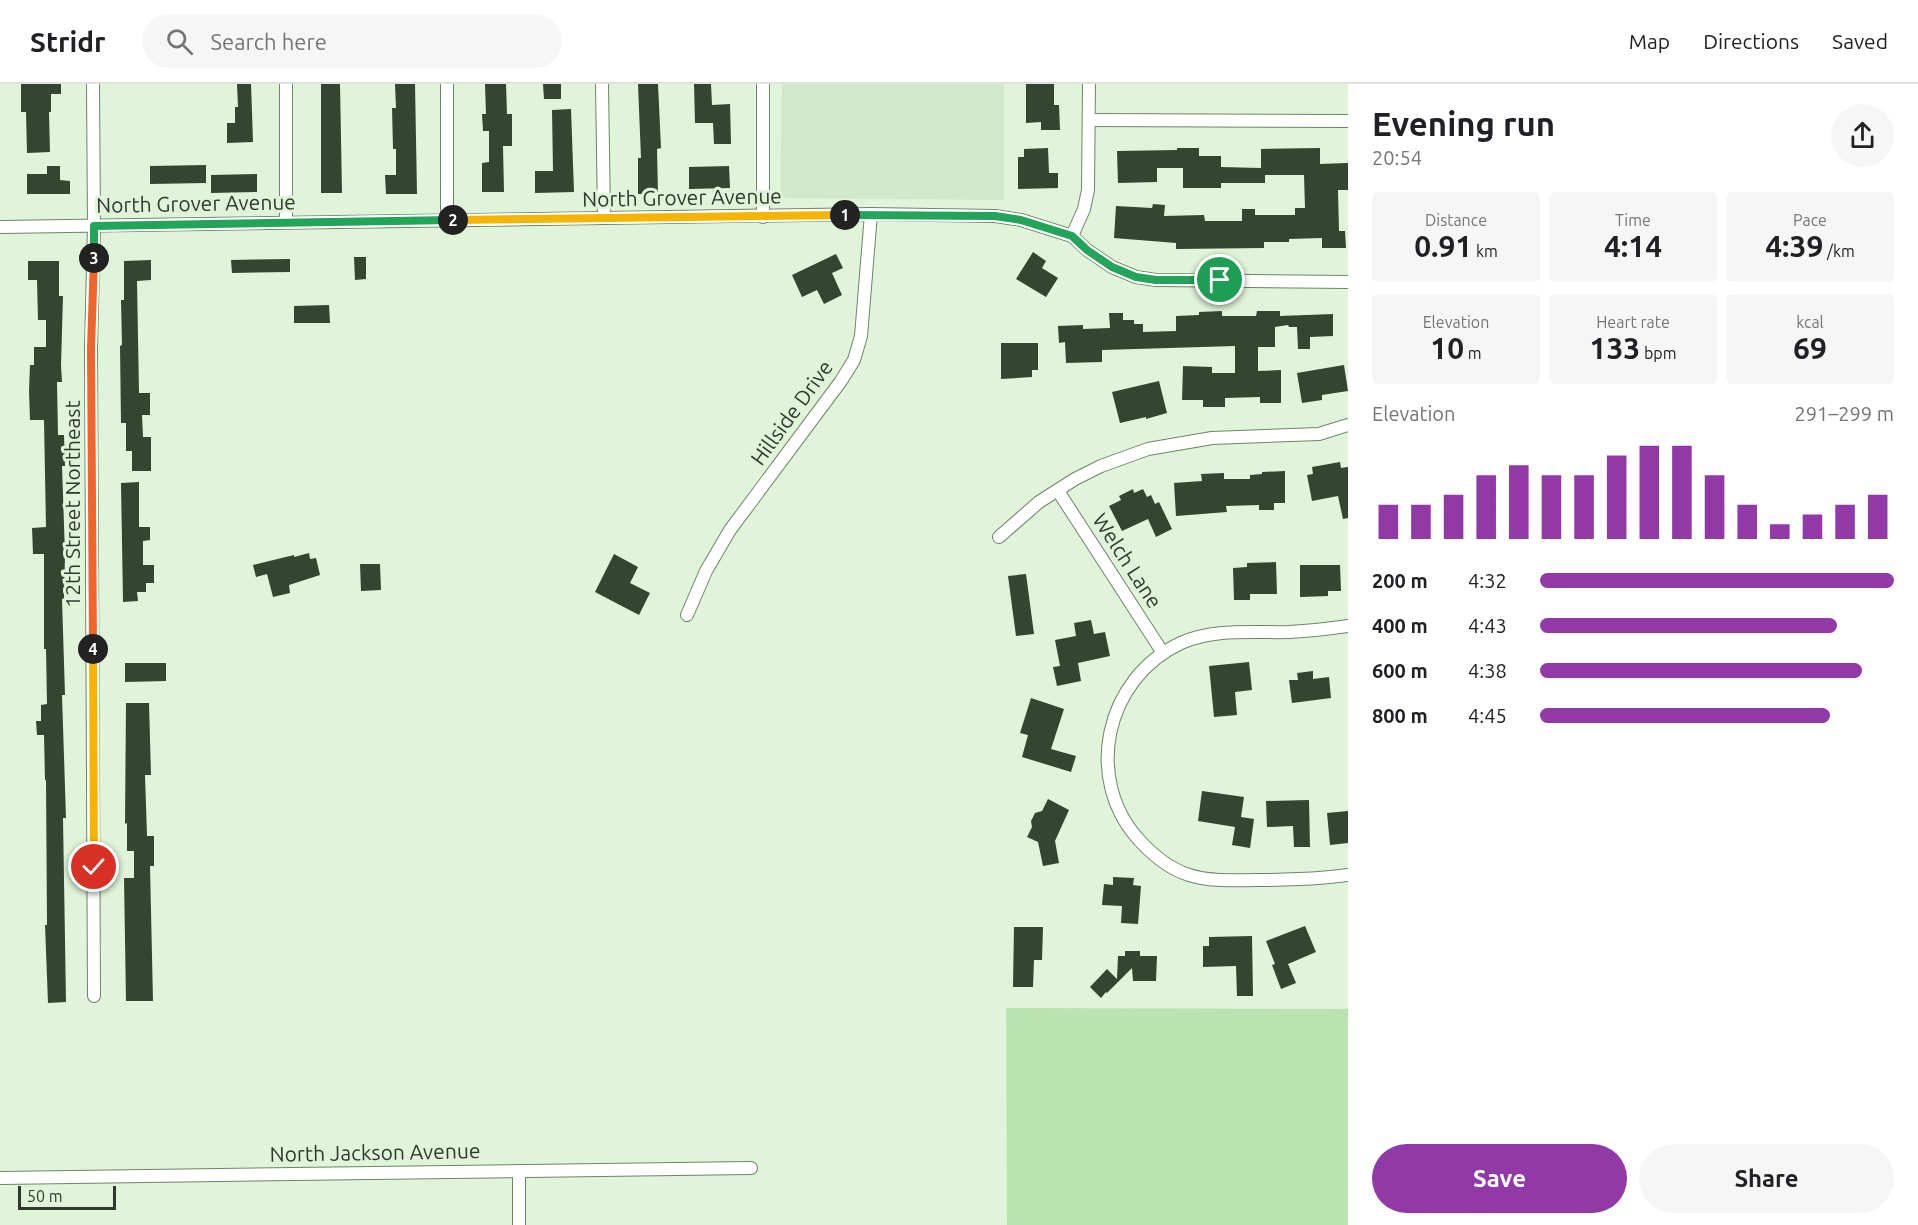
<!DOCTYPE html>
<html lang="en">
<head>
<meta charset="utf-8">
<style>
  :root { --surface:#fff; --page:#f6f6f6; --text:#202124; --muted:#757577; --line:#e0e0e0; --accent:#913aa7 }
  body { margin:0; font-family:Ubuntu,sans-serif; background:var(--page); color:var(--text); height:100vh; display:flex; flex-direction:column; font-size:22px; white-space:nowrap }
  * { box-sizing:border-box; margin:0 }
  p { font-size:20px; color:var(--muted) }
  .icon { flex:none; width:33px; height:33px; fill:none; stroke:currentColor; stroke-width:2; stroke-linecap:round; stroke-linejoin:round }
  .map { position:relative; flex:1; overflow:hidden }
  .panel { display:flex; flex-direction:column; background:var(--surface); width:570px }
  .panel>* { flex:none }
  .scale { position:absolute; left:18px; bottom:15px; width:98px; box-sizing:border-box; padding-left:6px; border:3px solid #31392e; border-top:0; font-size:16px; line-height:21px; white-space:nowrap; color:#31392e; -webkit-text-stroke:4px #dff4d9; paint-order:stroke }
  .pin { position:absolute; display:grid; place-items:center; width:51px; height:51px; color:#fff; margin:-26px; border:3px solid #fff; border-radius:50%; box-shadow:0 2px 6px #0007 }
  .km { position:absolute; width:30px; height:30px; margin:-15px; border-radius:50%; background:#222; color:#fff; font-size:16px; line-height:30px; text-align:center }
  .round { display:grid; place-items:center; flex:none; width:63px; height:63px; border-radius:32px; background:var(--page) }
  .overview { display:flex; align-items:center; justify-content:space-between; height:102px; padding:0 24px }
  h1 { font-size:33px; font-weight:700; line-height:45px }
  .figures { display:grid; grid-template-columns:repeat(3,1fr); gap:9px; height:102px; padding:6px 24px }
  .figures div { display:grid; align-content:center; border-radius:6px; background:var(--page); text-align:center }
  .figures b { font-size:30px; font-weight:700 }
  .figures small { font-size:16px; font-weight:400 }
  .figures p { font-size:16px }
  .chart { height:168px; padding:12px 24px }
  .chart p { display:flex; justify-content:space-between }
  .chart svg { width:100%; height:108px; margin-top:6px; stroke:var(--accent); stroke-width:6 }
  .primary-button { display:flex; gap:12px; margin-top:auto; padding:12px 24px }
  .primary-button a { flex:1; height:69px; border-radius:36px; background:var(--accent); color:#fff; font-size:24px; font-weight:700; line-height:69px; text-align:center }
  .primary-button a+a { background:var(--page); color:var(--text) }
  ul { padding:0 24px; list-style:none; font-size:20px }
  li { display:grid; grid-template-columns:96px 72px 1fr; align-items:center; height:45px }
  li i { height:15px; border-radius:8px; background:var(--accent) }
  header { display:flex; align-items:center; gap:36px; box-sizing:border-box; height:84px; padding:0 30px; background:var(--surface); border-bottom:2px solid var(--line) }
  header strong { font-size:28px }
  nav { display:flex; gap:33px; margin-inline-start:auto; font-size:21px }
  .search { width:420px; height:54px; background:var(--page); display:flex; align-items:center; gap:15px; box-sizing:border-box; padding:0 21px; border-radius:33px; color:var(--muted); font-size:22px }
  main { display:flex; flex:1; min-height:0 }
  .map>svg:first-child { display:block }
  .built { fill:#d0eac9 }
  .green { fill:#bbe2b1 }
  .building { fill:#344530 }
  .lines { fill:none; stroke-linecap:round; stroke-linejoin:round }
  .minor-casing { stroke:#70836b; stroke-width:14 }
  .minor { stroke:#fff; stroke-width:12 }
  .split-1-casing { stroke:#fff; stroke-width:12 }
  .split-2-casing { stroke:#fff; stroke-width:12 }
  .split-3-casing { stroke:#fff; stroke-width:12 }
  .split-4-casing { stroke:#fff; stroke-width:12 }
  .split-5-casing { stroke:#fff; stroke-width:12 }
  .split-1 { stroke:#22a559; stroke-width:8 }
  .split-2 { stroke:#f5b400; stroke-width:8 }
  .split-3 { stroke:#22a559; stroke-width:8 }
  .split-4 { stroke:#f0652b; stroke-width:8 }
  .split-5 { stroke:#f5b400; stroke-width:8 }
  .labels { text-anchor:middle; stroke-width:6; stroke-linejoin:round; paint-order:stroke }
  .street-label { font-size:21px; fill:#31392e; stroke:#dff4d9 }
</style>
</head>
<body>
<header>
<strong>Stridr</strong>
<div class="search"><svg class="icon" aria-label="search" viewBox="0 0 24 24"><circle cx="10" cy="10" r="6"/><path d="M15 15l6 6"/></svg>Search here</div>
<nav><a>Map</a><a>Directions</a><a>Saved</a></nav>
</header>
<main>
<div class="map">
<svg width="1348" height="1141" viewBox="0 0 1348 1141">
  <rect width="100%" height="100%" fill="#dff4d9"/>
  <path class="built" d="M782 0H1004V116L780 114Z"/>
  <path class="green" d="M1006 924 1348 925V1141H1007Z"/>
  <g class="building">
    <path d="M21 0H61V10H51V28H49L50 68 27 69 26 28H21Z"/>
    <path d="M237 0H251L253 58 227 59V39H235V23H238Z"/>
    <path d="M321 0H340L342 109H321Z"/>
    <path d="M395 0H415L417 110H386L385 91H396V65H393L392 24H396Z"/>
    <path d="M485 0H506L507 30H512V62H503L504 108H482V79L489 78V47H483L482 30H486Z"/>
    <path d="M543 0H561V15H544Z"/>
    <path d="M638 0H658L661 64 657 65 658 110H638V74H641Z"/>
    <path d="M694 0H711L712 21 730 20 731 60H714L713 39H695Z"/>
    <path d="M1026 0H1054V21H1059L1060 46H1041V38L1026 39Z"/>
    <path d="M571 25 574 108 535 109V87H553L552 26Z"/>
    <path d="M1048 64 1049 89H1058V104L1018 105V73H1024V65Z"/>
    <path d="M1177 64H1199V72H1221V83L1261 84V65L1320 64V80L1348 79V106H1338L1339 147H1345L1346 164H1322V154L1289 155V158H1264V164L1176 165V159L1114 154 1116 122 1152 124 1153 120 1165 121 1164 132 1204 131 1205 137H1242V125H1255V131H1295V124H1305L1304 91H1265V99H1221V104H1183V84H1157V98L1118 99 1117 67 1177 66Z"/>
    <path d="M206 81V99L150 100V82Z"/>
    <path d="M47 82H60V96L70 97V110H27V90H47Z"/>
    <path d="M729 82 730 104 689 105V83Z"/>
    <path d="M257 90V108L211 109V91Z"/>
    <path d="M1033 168 1046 177 1042 184 1058 194 1046 213 1016 195Z"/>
    <path d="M836 170 843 184 832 189 842 211 824 220 817 206 802 213 792 191Z"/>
    <path d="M354 173H366V195L355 196Z"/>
    <path d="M290 175V188L232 189 231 176Z"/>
    <path d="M151 176V196L137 197 139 309H150V331H142L143 353H151V387H132V367H126V339H121L120 262 122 261 121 216H124V177Z"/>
    <path d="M28 177H59V212H63L61 281 62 298H57L58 351H64L65 382H62L65 470 64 515H62L65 611H62L66 734H63L66 918 48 919 45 841H47L46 696H45L44 651H37L36 637H41V621L47 620 46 565H44V470H33L32 444 46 443 44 336H30L29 307 30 281H34V263H46V236H38L37 196H28Z"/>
    <path d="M329 221 330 239H294V222Z"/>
    <path d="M1222 227V232H1256L1257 227H1280V232L1333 230V252L1310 253V265H1298L1297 243H1289L1288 241 1275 243V263H1258V287L1281 286V319H1260V313L1225 314V323H1203V316H1182L1183 282 1212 283V289H1235V262L1102 266V278L1066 279 1065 258 1059 259 1058 242 1083 241V245L1110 244 1109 229H1123V236H1134V240H1143V248L1176 247V232L1199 231V228Z"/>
    <path d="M1001 259H1038V286H1032V293L1001 295Z"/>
    <path d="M1344 281 1348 307 1322 311V316L1302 319 1297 289Z"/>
    <path d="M1159 297 1167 329 1146 335V333L1120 339 1112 308Z"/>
    <path d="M1340 378 1341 384 1348 383V434L1343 435 1338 412 1312 417 1307 391 1313 390 1312 383Z"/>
    <path d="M1285 387V419H1274V426H1259V421L1226 422 1227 428 1176 432 1174 399 1202 397 1201 390 1224 389V395H1250V391L1262 390V388Z"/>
    <path d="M139 398V443H150V456L143 457V481H154V499H146V508H137L138 517 123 518 121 399Z"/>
    <path d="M1133 405 1134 409 1143 405 1147 413 1151 411 1155 420 1159 418 1172 445 1156 453 1148 435 1122 447 1109 422 1121 416 1119 412Z"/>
    <path d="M309 469 310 475 316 474 320 491 289 501 290 509 273 513 267 490 256 493 253 481 294 471V473Z"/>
    <path d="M614 470 638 483 630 499 650 509 639 531 595 508Z"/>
    <path d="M1276 478 1277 510H1250V516H1234L1233 484 1247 483V479Z"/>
    <path d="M360 480H380L381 506 361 507Z"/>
    <path d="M1300 481H1340L1341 507H1328V512L1300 513Z"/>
    <path d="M1026 490 1034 550 1016 552 1008 492Z"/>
    <path d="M1091 536 1094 550 1105 548 1110 572 1078 579 1081 597 1057 602 1053 583 1060 582 1055 556 1076 552 1074 539Z"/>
    <path d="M1249 578 1252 606 1235 608 1237 631 1214 633 1209 582Z"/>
    <path d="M125 579H166V597L125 598Z"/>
    <path d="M1313 587V595L1329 593 1331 614 1292 619 1289 596H1298L1297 589Z"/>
    <path d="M1031 614 1064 625 1051 665 1076 672 1071 688 1022 673 1028 651 1020 649Z"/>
    <path d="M126 619H149L151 691H145L147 752H154V782H150L153 917H126L124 794H134V767H127V739L125 740Z"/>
    <path d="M1202 707 1244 713 1241 733 1254 735 1250 764 1232 761 1235 743 1198 737Z"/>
    <path d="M1048 715 1069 726 1055 757 1059 779 1043 782 1038 758 1027 753 1032 743 1031 737 1035 729 1042 727Z"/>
    <path d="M1309 716 1310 763H1294L1293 742 1267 743 1266 717Z"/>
    <path d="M1348 727V759L1330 761 1327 729Z"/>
    <path d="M1113 793 1134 794 1133 801 1141 802 1138 840 1121 839 1122 822 1102 821 1104 800 1113 801Z"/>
    <path d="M1305 842 1316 868 1288 880 1296 899 1281 905 1272 881 1275 880 1266 857Z"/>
    <path d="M1014 843H1043L1042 876H1034L1033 903H1013Z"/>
    <path d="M1252 852 1253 912H1237L1236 882 1203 883V862H1209V853Z"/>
    <path d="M1125 867H1140V872H1157L1156 897H1133L1132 884 1107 909 1106 908 1101 914 1090 903 1107 885 1117 895 1118 872H1125Z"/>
  </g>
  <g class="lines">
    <defs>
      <g id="minor">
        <path d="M93 0 94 142 91 264 94 912"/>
        <path d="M286 0V138"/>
        <path d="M447 0V136"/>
        <path d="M602 0 604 134"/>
        <path d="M763 0V133"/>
        <path d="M1089 36 1348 37"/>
        <path d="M0 143 871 130 995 132 1021 136 1072 152 1087 166 1112 183 1136 193 1156 196 1348 198"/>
        <path d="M1072 152 1084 125 1088 106 1089 0"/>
        <path d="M1058 407 1163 569"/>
        <path d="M999 453 1039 418 1075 395 1101 382 1148 365 1212 354 1319 350 1348 341"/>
        <path d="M687 531 706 487 730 446 841 297 854 276 861 252 871 130"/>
        <path d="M1348 542C1328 545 1309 547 1289 548 1253 549 1215 544 1181 559 1105 594 1082 696 1141 758 1154 772 1170 785 1189 791 1211 798 1234 796 1257 796 1287 796 1318 795 1348 791"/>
        <path d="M519 1087V1141"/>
        <path d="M0 1094 751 1084"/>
      </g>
    </defs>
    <use href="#minor" class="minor-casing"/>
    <use href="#minor" class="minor"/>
  </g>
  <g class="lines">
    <defs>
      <path id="split-1" d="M845 131 995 132 1021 136 1072 152 1087 166 1112 183 1136 193 1156 196H1220"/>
      <path id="split-2" d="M453 136 845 131"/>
      <path id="split-3" d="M94 174V142L453 136"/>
      <path id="split-4" d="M93 565 91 264 94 174"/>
      <path id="split-5" d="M93 565 94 783"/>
    </defs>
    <use href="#split-1" class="split-1-casing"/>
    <use href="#split-2" class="split-2-casing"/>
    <use href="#split-3" class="split-3-casing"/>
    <use href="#split-4" class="split-4-casing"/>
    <use href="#split-5" class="split-5-casing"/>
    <use href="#split-1" class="split-1"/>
    <use href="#split-2" class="split-2"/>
    <use href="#split-3" class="split-3"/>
    <use href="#split-4" class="split-4"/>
    <use href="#split-5" class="split-5"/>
  </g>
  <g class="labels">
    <g class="street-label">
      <text transform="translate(682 114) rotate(-1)" y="7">North Grover Avenue</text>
      <text transform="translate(196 120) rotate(-1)" y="7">North Grover Avenue</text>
      <text transform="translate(792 329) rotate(-54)" y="7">Hillside Drive</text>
      <text transform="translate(73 420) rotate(-90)" y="7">12th Street Northeast</text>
      <text transform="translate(1127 477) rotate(57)" y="7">Welch Lane</text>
      <text transform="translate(375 1069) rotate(-1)" y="7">North Jackson Avenue</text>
    </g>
  </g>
</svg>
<div class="scale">50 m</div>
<div class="pin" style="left:1220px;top:196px;background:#1e9e55"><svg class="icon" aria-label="arrive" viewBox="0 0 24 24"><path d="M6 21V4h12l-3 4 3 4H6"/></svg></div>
<div class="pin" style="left:94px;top:783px;background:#d93025"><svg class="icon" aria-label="check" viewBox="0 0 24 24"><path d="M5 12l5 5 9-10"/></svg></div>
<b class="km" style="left:845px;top:131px">1</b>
<b class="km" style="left:453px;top:136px">2</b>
<b class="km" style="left:94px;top:174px">3</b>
<b class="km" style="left:93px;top:565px">4</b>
</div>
<section class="panel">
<div class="overview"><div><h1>Evening run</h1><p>20:54</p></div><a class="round"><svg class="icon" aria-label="share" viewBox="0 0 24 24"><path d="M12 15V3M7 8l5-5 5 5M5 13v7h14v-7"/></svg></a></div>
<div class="figures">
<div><p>Distance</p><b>0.91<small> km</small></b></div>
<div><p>Time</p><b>4:14</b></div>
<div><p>Pace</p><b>4:39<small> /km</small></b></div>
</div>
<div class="figures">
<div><p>Elevation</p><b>10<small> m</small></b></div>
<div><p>Heart rate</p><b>133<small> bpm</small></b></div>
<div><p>kcal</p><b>69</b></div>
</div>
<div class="chart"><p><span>Elevation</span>291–299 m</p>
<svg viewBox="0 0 160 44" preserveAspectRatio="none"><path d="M5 44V30M15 44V30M25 44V26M35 44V18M45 44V14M55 44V18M65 44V18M75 44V10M85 44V6M95 44V6M105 44V18M115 44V30M125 44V38M135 44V34M145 44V30M155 44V26"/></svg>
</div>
<ul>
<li><b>200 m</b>4:32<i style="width:100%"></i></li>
<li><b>400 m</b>4:43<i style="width:84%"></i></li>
<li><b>600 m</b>4:38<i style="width:91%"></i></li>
<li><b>800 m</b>4:45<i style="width:82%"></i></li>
</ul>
<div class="primary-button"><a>Save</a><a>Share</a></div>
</section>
</main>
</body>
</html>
